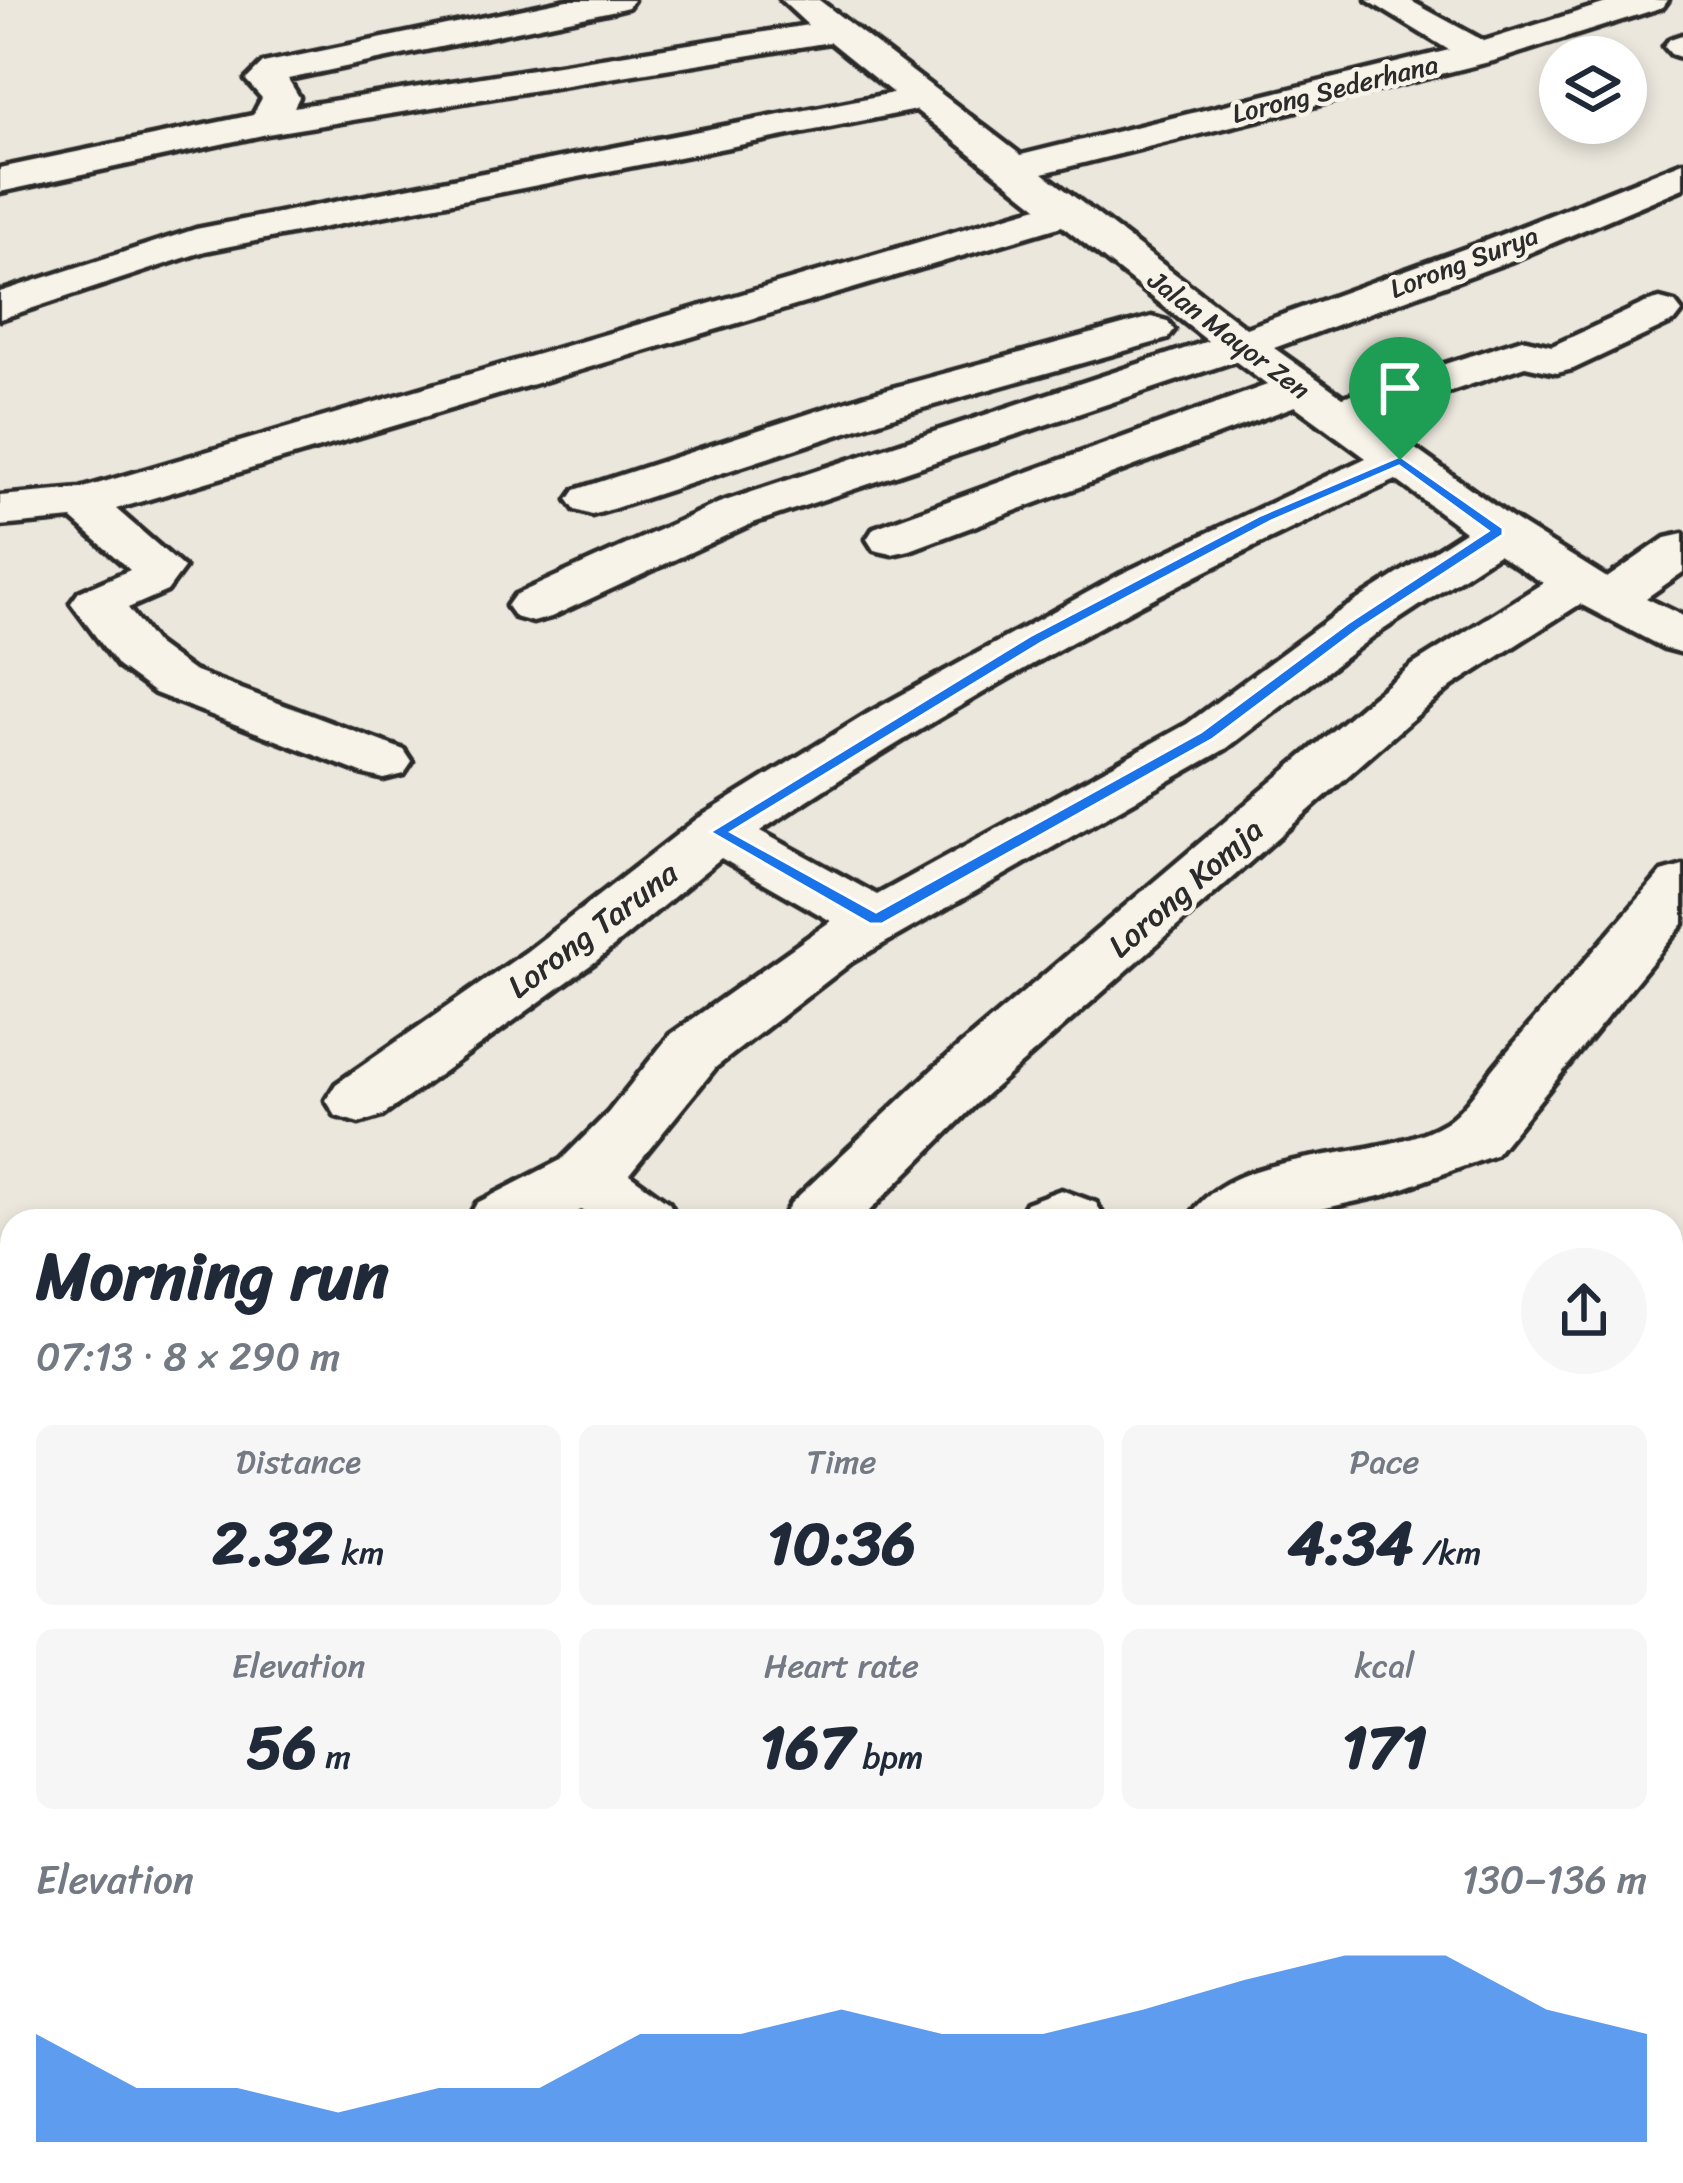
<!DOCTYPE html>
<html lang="en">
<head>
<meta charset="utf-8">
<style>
  :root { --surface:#fff; --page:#f6f6f7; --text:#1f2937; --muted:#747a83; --accent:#1a73e8 }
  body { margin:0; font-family:Sriracha,sans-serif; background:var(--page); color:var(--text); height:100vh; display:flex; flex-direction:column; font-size:45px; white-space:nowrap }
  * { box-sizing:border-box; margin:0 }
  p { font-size:39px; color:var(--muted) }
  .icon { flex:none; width:66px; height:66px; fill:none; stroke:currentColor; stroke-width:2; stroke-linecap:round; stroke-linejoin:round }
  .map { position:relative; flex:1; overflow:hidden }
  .details { position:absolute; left:0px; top:1209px; width:1683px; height:975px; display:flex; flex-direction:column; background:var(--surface); border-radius:36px 36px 0 0; box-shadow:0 6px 18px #0003 }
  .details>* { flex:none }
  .buttons { position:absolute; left:1539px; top:36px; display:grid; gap:24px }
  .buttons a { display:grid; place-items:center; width:108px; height:108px; border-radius:50%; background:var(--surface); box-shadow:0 6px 18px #0003; font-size:60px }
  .pin { position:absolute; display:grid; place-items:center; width:102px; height:102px; color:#fff; margin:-123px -51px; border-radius:50% 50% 50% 0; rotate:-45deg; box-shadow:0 0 12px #0007 }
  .pin .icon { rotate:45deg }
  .round { display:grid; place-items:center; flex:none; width:126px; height:126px; border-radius:63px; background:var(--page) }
  .overview { display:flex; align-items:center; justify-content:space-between; height:204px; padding:0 36px }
  h1 { font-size:66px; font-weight:700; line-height:90px }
  .metrics { display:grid; grid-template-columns:repeat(3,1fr); gap:18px; height:204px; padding:12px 36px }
  .metrics div { display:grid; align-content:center; border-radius:18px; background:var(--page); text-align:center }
  .metrics b { font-size:60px; font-weight:700 }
  .metrics small { font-size:33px; font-weight:400 }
  .metrics p { font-size:33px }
  .chart { height:336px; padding:24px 36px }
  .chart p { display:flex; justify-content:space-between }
  .chart svg { width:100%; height:216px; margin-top:12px; fill:var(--accent); opacity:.7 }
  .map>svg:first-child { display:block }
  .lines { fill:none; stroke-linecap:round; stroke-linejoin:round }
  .river { fill:#a29f98; fill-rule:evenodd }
  .minor-casing { stroke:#2b2b2b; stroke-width:9 }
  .minor { fill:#f7f3e8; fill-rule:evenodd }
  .route { fill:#1a73e8; stroke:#fff; stroke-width:3; fill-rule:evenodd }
  .labels { text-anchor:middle; stroke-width:9; stroke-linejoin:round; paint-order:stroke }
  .far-street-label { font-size:27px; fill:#2b2b2b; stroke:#f7f3e8 }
  .street-label { font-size:33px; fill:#2b2b2b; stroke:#f7f3e8 }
</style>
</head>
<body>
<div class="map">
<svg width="1683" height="2183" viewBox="0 0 1683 2183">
  <rect width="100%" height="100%" fill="#ebe7dd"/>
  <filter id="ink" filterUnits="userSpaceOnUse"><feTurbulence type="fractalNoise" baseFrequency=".00833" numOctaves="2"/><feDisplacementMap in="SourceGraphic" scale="24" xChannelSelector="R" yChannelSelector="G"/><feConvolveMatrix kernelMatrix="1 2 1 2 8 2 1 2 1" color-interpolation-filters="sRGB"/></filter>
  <g filter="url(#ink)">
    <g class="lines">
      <g class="river">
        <path d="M1683 1264V1364L1671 1366V1266Z"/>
        <path d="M243 2172H421L418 2183H240Z"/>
      </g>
      <defs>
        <g id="minor">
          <path d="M567 0H633L628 7 616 10 288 79 299 97 294 107 808 25 781 0H819L1021 155 1449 50 1367 0H1409L1484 41 1616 0H1668L1663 7 1493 61 1043 173 1246 328 1480 243 1683 162V188L1510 261 1274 348 1343 397 1522 339 1552 346 1645 303 1660 299 1675 303 1682 312 1675 321 1573 369 1557 373 1525 366 1372 418 1516 521 1607 578 1665 538 1683 534V572L1646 598 1683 616V653L1664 648 1580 604 1452 686 1409 722 980 1100 859 1221H781L791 1203 934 1068 1371 698 1414 664 1543 583 1498 554 1372 637 1227 748 853 961 716 1067 629 1174 669 1203 679 1221H596L581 1210 560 1221H467L477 1203 561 1160 608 1113 670 1035 831 921 721 858 596 961 382 1116 359 1123 336 1116 326 1100 336 1084 526 952 697 819 867 714 1121 574 1366 458 1295 406 910 550 892 554 874 550 867 539 874 528 1267 385 1235 361 753 523 551 617 533 622 515 617 507 606 515 595 719 503 1208 341 1062 226 116 509 184 568 167 591 128 608 156 644 193 671 404 750 412 762 404 774 384 779 364 774 155 693 118 666 71 603 79 592 130 570 72 519 0 526V496L80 489 1038 207 916 110 205 251 0 319V292L196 229 893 93 830 42 267 134 0 192V168L253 115 262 98 246 80 263 63ZM1396 480 1465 531 1334 615 1187 724 877 895 760 831C963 697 1174 580 1396 480Z"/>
          <path d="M1682 35 1683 58 1671 54 1664 46 1670 39Z"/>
          <path d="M1152 317 1167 321 1174 330 1167 339 898 415 609 510 592 515 575 510 568 500 575 490 866 395Z"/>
          <path d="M1683 866V924L1495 1155 1384 1195 1267 1221H1187C1232 1142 1372 1167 1446 1122 1466 1109 1484 1078 1500 1060 1554 997 1608 934 1662 872Z"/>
          <path d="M1061 1190 1096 1203 1106 1221H1016L1026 1203Z"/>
          <path d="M12 1433V1499L0 1503V1437Z"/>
          <path d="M1683 1444V1506L1671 1511V1447Z"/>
          <path d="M1683 2019V2183H1643L1633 2172H1671V2024Z"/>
          <path d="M1234 2172H1343L1348 2183H1239Z"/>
        </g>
      </defs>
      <use href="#minor" class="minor-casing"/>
      <use href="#minor" class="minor"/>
    </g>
  </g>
  <path class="route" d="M1400 456 1503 528V535L1359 629 1213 739 882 924H870L710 832 1030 636 1261 515ZM1399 466 1488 531 1348 623 1201 732 876 912 731 832 1041 643 1271 521Z"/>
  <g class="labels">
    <g class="far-street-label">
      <text transform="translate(1335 89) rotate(-14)" y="9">Lorong Sederhana</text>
      <text transform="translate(1464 262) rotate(-21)" y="9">Lorong Surya</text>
      <text transform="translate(1229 335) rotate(37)" y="9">Jalan Mayor Zen</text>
    </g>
    <g class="street-label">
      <text transform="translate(1185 887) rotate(-41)" y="12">Lorong Komja</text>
      <text transform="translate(592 929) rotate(-37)" y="12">Lorong Taruna</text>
    </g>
  </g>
</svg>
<div class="buttons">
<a><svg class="icon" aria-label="layers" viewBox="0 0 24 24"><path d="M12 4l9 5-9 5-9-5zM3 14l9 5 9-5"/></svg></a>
</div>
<div class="pin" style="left:1400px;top:460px;background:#1e9e55"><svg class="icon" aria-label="arrive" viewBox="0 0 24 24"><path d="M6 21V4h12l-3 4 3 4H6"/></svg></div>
<section class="details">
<div class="overview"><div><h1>Morning run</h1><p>07:13 · 8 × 290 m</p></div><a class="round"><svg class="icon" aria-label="share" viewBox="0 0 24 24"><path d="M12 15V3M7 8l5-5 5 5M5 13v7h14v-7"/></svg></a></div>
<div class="metrics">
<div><p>Distance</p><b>2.32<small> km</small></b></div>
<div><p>Time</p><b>10:36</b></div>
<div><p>Pace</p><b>4:34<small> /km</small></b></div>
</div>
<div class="metrics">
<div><p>Elevation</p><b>56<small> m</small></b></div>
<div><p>Heart rate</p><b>167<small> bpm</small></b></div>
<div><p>kcal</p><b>171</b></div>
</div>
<div class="chart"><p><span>Elevation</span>130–136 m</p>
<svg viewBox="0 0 160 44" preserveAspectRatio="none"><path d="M0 44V22L10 33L20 33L30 38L40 33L50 33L60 22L70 22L80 17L90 22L100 22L110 17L120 11L130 6L140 6L150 17L160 22V44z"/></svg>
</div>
</section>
</div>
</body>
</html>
